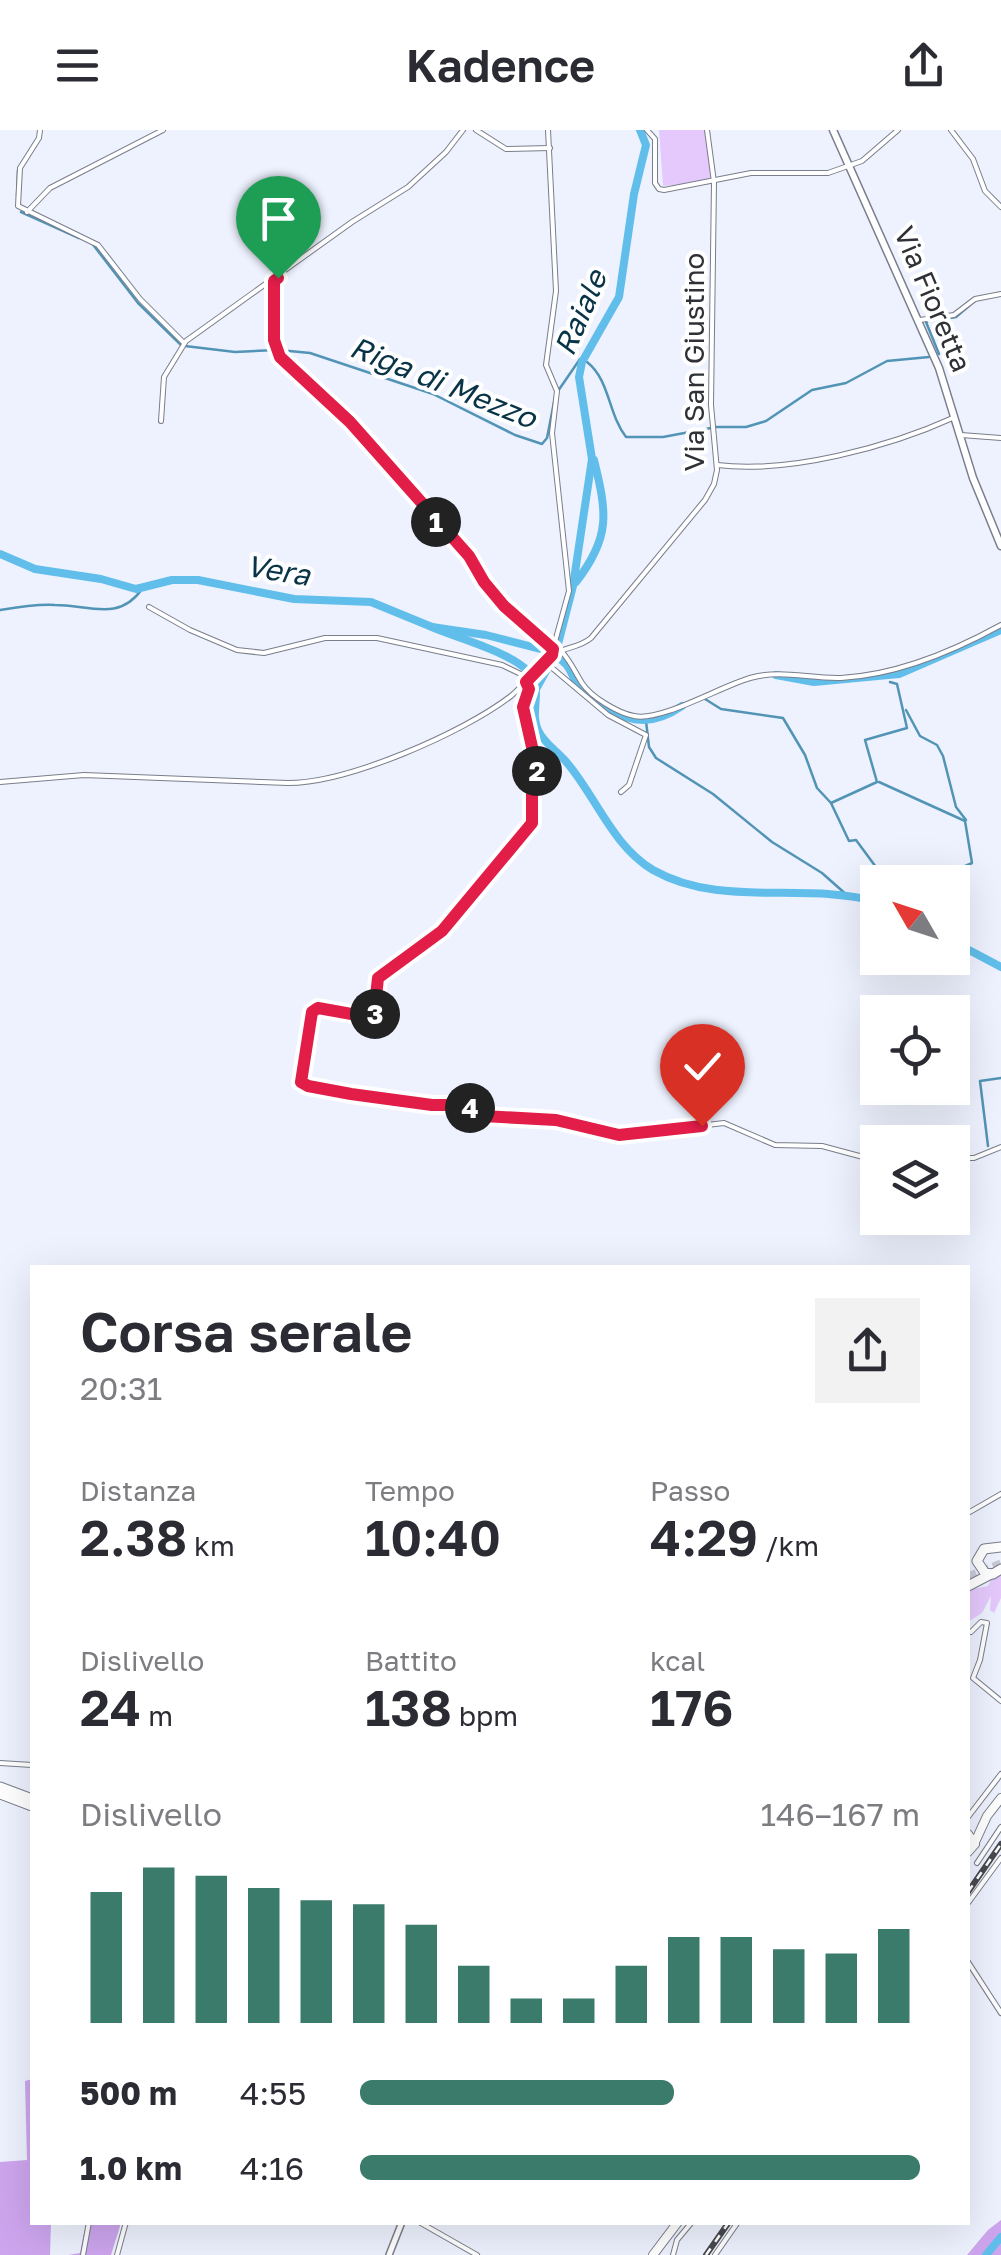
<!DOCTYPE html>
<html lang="it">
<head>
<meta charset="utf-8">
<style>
  :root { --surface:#fff; --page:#f2f2f3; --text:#2b2b33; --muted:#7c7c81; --accent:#3b7b6b }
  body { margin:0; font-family:"Golos Text",sans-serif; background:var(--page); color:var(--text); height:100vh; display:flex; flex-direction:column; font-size:38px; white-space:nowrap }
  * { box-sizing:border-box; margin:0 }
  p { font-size:32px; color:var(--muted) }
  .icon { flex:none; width:55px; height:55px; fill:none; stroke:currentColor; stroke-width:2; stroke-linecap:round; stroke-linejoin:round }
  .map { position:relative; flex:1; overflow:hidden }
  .drawer { position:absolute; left:30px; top:1135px; width:940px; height:960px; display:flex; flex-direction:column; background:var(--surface); border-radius:0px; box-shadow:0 10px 40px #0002 }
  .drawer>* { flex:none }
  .needle { width:65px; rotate:309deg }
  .controls { position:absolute; left:860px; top:735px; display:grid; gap:20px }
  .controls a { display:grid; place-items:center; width:110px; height:110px; border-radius:0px; background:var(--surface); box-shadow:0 10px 40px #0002; font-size:50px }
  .pin { position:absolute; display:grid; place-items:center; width:85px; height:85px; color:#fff; margin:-102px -42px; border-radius:50% 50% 50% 0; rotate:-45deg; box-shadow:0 0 10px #0007 }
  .pin .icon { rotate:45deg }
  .km { position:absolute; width:50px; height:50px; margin:-25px; border-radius:50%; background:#222; color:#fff; font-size:28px; line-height:50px; text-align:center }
  .round { display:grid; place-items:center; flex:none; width:105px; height:105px; border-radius:0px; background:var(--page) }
  .summary { display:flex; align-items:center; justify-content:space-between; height:170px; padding:0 50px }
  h1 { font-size:55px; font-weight:600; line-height:75px }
  .figures { display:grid; grid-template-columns:repeat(3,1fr); gap:15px; height:170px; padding:10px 50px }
  .figures div { display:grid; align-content:center }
  .figures b { font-size:50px; font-weight:600 }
  .figures small { font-size:28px; font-weight:400 }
  .figures p { font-size:28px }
  .chart { height:280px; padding:20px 50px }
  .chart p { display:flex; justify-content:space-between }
  .chart svg { width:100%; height:180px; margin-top:10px; stroke:var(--accent); stroke-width:6 }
  ul { padding:0 50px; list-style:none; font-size:32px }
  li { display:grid; grid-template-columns:160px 120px 1fr; align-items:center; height:75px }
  li i { height:25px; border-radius:12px; background:var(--accent) }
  header { display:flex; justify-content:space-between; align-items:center; height:130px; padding:0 50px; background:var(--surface); font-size:45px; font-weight:600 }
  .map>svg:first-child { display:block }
  .green { fill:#e5c9fd }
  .forest { fill:#cda5ee }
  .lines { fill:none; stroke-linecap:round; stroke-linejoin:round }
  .stream { stroke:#5294b5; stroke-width:2.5 }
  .river { stroke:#61beeb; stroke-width:8 }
  .trunk-tunnel { stroke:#c8cbd6; stroke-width:9; stroke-dasharray:9 4.5; stroke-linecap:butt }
  .minor-casing { stroke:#797e8b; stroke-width:6 }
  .tertiary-casing { stroke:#797e8b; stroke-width:8 }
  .secondary-casing { stroke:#797e8b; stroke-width:9 }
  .primary-casing { stroke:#797e8b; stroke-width:10 }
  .trunk-casing { stroke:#797e8b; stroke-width:11 }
  .minor { stroke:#fff; stroke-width:4 }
  .tertiary { stroke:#fff; stroke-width:5 }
  .secondary { stroke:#fff; stroke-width:6 }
  .primary { stroke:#fff; stroke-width:8 }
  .trunk { stroke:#fff; stroke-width:9 }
  .rail-casing { stroke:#47494f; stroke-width:6 }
  .rail { stroke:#fff; stroke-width:2.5; stroke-dasharray:8; stroke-linecap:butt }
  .route-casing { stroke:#fff; stroke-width:20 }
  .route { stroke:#e11d48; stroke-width:12 }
  .labels { text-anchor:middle; stroke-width:8; stroke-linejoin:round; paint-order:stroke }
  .street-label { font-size:28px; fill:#2f3136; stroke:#fff }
  .water-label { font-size:30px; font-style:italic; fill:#093447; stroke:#fff }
</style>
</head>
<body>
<header><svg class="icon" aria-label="menu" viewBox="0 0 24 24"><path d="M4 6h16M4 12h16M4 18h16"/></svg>Kadence<svg class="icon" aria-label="share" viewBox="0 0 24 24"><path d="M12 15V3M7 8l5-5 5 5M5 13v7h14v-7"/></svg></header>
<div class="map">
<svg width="1001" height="2125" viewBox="0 0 1001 2125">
  <rect width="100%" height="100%" fill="#eef2fe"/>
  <g class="green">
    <path d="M659 0H705L712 51 663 56Z"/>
    <path d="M1001 1445V1468L994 1483 990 1480 991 1466 982 1483 968 1492V1463L972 1459 988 1456 992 1447Z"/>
  </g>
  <g class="forest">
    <path d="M32 1949V2092L51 2093 50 2125H0V2032L27 2030 25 1951Z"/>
    <path d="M1001 2090V2125H967L988 2100Z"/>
    <path d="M86 2093H121L111 2125H68L80 2123Z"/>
  </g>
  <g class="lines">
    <g class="stream">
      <path d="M17 66 18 40"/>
      <path d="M21 82 79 108"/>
      <path d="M91 112 138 173 181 215"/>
      <path d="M185 216 235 222 276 220"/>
      <path d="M279 220 310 223 433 264 515 305 542 314 547 308 556 262"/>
      <path d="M939 224 926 192 956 187 970 175"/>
      <path d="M587 232C610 250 608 284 626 307H663L711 298"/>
      <path d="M558 261 580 229"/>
      <path d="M715 297H746L766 291 812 260 846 253 887 231 929 227"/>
      <path d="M0 480C18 477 37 474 55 475 89 475 119 492 142 459"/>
      <path d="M705 569 721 579 783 588 805 625 817 658 831 673 849 711 856 710 887 752"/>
      <path d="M906 580 920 606 937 615 943 626 956 677 966 690"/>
      <path d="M646 591 649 617 656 628 713 664 772 712 822 743 848 766"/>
      <path d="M879 652 965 691 972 733 929 752"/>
      <path d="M831 673 877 652 865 610 907 598 897 554 890 552"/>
      <path d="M988 1016 980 951 1001 948"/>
    </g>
    <g class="river">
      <path d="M0 424 35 439 101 449 136 459 172 450H198L294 469 371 472 432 497 486 505 548 521"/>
      <path d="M576 452C611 407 607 383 594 330"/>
      <path d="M432 497C460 509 508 521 529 542 544 556 529 582 538 600 544 614 559 622 568 634 597 669 613 716 653 740 722 779 804 751 878 772"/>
      <path d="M558 514 573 456 592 329 579 247 582 232 619 167 634 64 646 15 640 0"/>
      <path d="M557 527C570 535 569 540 576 552 582 560 593 567 601 573 629 594 653 596 682 576"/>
      <path d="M776 545 814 552 899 544 1001 500"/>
      <path d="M535 561 552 530"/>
      <path d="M952 811 1001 837"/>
      <path d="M986 2125 1001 2107"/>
    </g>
    <path class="trunk-tunnel" d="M968 1447 1001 1434"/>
    <defs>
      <g id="minor">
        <path d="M40 0 39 8 20 38 18 76 98 115 140 169 183 212"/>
        <path d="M476 0 506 19 550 18"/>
        <path d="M548 0 556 161 546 235 557 261 552 303 569 461 553 519"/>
        <path d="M647 0 655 9V53L659 59 664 60 751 43H828L862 31 898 0"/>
        <path d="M951 0 973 29 985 61 1001 77"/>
        <path d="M27 82 50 58 163 0"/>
        <path d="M274 151 277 183 274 210 280 227 350 292 469 426 484 452 504 476 553 520"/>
        <path d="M920 190 954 185 975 169 1001 164"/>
        <path d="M161 291 164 247 186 211 352 92 408 57 446 22 463 0"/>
        <path d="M961 305 1001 308"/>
        <path d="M717 335C789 344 889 317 955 287"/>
        <path d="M149 477 190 500 237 520 264 523 325 508H377L502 535 529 548"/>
        <path d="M562 522C571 532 575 542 582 553 591 567 618 583 634 586 661 592 719 557 750 548 781 539 809 549 841 548 897 545 952 522 1001 495"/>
        <path d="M545 532 608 585 646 605 629 655 621 662"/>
        <path d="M525 552 529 559 523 577 537 641 532 652 531 694 442 801 380 846 376 853 374 885C354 889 331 875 311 882L301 951 309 957 351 964 432 975H464L483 986 555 990 619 1005 724 993 775 1015 822 1016 878 1031"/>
        <path d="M0 652 84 645 288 653C348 653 463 603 511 566 525 554 536 539 550 527 561 517 578 519 591 508L705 370 714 354 717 340 711 275 714 52 707 0"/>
        <path d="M952 1028H974L1001 1017"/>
        <path d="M968 1383 1001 1364"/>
        <path d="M971 1502 981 1492 987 1493 980 1530 973 1548 1001 1571"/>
        <path d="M0 1633 32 1635"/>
        <path d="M968 1687 1001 1644"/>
        <path d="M977 1733 1001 1697"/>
        <path d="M968 1773 1001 1728"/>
        <path d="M968 1832 1001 1883"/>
        <path d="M419 2092 477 2125"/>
        <path d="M83 2125 89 2092"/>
        <path d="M117 2125 126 2092"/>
        <path d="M673 2125 677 2110 692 2092"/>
        <path d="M715 2125 738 2092"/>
      </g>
      <path id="tertiary" d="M389 2125 402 2092"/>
      <path id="secondary" d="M833 0 939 238 973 348 1001 416"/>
      <g id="primary">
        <path d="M968 1704 975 1714 968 1722"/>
        <path d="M975 1712 987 1686 1001 1668"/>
        <path d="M653 2125 678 2092"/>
      </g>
      <g id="trunk">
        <path d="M1001 1417 984 1419 977 1431 985 1443 993 1444 1001 1439"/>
        <path d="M968 1456 991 1444"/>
        <path d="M0 1657 32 1669"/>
        <path d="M0 1664 32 1676"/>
      </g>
    </defs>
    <use href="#minor" class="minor-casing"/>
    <use href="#tertiary" class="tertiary-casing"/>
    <use href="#secondary" class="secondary-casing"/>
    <use href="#primary" class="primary-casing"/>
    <use href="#trunk" class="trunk-casing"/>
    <use href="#minor" class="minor"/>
    <use href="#tertiary" class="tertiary"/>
    <use href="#secondary" class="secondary"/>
    <use href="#primary" class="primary"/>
    <use href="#trunk" class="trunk"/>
    <defs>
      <g id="rail">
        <path d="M968 1762 1001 1714"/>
        <path d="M706 2125 729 2092"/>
      </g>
    </defs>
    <use href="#rail" class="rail-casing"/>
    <use href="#rail" class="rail"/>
  </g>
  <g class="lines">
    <defs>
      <path id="route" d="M278 148 274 151V210L280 227 350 292 469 426 484 452 504 476 553 519 552 525 526 552 529 559 523 577 537 639 532 654V693L442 801 378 848 374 885 368 887 318 878 312 882 301 952 308 956 351 964 432 975H464L483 986 556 990 619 1005 702 996"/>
    </defs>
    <use href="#route" class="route-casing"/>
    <use href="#route" class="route"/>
  </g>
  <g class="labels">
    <g class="street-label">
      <text transform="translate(933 169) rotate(67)" y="10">Via Fioretta</text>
      <text transform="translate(694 232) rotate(-90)" y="10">Via San Giustino</text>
    </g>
    <g class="water-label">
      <text transform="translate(581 183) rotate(-67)" y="10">Raiale</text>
      <text transform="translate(443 253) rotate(22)" y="10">Riga di Mezzo</text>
      <text transform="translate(278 441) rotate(9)" y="10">Vera</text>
    </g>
  </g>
</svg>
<div class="controls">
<a><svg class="needle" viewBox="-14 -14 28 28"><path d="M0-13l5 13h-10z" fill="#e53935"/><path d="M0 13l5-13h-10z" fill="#7c7c81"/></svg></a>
<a><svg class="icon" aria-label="locate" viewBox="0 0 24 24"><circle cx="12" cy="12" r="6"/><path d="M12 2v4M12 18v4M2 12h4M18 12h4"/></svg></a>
<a><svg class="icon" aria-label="layers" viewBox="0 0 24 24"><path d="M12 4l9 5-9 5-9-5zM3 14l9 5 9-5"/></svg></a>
</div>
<div class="pin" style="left:278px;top:148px;background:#1e9e55"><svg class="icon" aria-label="arrive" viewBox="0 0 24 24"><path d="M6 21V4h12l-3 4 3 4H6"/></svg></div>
<div class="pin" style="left:702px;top:996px;background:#d93025"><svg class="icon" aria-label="check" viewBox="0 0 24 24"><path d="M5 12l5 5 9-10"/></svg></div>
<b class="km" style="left:436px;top:392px">1</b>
<b class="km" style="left:537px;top:641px">2</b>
<b class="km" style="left:375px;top:884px">3</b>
<b class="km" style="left:470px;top:978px">4</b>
<section class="drawer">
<div class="summary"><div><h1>Corsa serale</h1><p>20:31</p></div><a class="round"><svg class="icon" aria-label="share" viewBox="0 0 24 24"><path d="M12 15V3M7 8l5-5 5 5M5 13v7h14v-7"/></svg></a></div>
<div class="figures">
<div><p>Distanza</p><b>2.38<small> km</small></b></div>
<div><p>Tempo</p><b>10:40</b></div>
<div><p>Passo</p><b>4:29<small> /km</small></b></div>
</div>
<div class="figures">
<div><p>Dislivello</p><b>24<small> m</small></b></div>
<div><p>Battito</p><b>138<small> bpm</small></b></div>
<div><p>kcal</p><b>176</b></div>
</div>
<div class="chart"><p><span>Dislivello</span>146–167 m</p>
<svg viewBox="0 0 160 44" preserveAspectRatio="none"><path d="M5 44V12M15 44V6M25 44V8M35 44V11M45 44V14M55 44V15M65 44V20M75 44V30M85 44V38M95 44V38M105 44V30M115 44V23M125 44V23M135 44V26M145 44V27M155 44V21"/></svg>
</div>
<ul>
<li><b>500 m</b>4:55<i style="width:56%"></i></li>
<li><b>1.0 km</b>4:16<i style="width:100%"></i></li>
</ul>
</section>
</div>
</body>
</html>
